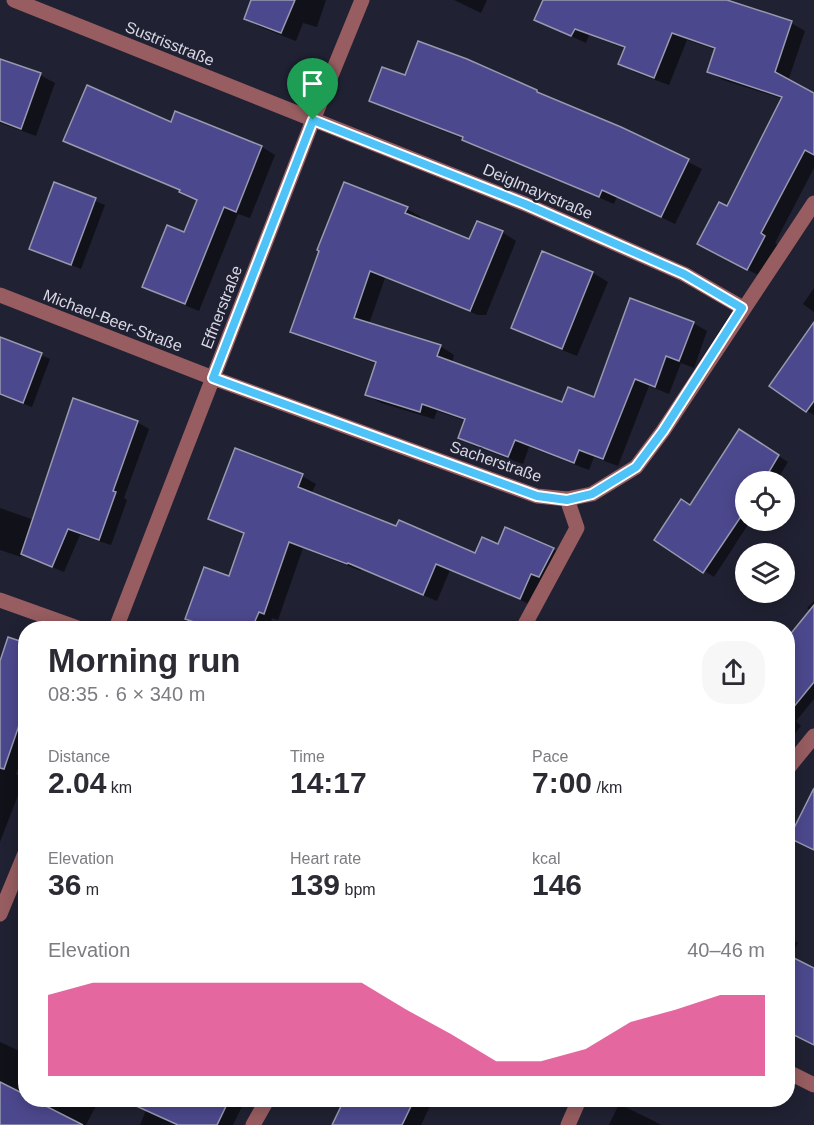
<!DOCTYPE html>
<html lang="en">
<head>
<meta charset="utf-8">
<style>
  :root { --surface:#fff; --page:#f7f7f7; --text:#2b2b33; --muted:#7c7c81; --accent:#db2777 }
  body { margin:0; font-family:Helvetica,sans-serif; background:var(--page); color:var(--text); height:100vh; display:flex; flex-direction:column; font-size:22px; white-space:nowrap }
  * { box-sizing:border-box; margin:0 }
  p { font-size:20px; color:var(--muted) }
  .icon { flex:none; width:33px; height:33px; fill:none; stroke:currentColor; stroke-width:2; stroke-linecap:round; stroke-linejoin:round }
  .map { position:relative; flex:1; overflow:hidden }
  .panel { position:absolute; left:18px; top:621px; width:777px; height:486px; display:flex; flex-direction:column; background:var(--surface); border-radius:24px; box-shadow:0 3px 15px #0003 }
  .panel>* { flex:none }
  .controls { position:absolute; left:735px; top:471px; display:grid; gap:12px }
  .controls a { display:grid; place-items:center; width:60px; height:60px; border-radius:50%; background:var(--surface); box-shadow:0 3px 15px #0003; font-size:30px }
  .pin { position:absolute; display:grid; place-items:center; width:51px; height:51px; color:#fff; margin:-62px -26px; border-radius:50% 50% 50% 0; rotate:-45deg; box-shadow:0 0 6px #0007 }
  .pin .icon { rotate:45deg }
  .round { display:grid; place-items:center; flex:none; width:63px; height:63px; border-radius:24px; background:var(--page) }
  .overview { display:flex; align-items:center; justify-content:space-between; height:102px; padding:0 30px }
  h1 { font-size:33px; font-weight:800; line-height:45px }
  .figures { display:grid; grid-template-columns:repeat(3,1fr); gap:9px; height:102px; padding:6px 30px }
  .figures div { display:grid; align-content:center }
  .figures b { font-size:30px; font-weight:800 }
  .figures small { font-size:16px; font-weight:400 }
  .figures p { font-size:16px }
  .chart { height:168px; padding:12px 30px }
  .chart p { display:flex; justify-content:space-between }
  .chart svg { width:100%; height:108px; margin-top:6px; fill:var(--accent); opacity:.7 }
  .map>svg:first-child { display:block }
  .shadow { fill:#0007 }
  .building { fill:#4c488d; stroke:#9899af; stroke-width:1.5 }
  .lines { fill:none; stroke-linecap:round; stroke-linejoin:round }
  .minor { stroke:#975d60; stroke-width:15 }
  .route-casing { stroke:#fff; stroke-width:12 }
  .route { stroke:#4fc3f7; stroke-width:8 }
  .labels { text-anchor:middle; stroke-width:5; stroke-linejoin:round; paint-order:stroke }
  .street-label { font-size:16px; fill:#d9d9e5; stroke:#202132 }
</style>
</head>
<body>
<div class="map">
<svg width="814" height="1125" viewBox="0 0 814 1125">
  <rect width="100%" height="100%" fill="#202132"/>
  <g class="shadow">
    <path d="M253 0H326L317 27 303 23 296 41 260 27 246 18Z"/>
    <path d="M454 0H487L481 13Z"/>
    <path d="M545 0H722L791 23 805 31 788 81 814 95V168L775 243 778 245 762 277 713 252 728 208 783 99 723 80 709 71 716 50 687 40 669 85 634 72 620 63 626 49 589 35 586 43 536 20Z"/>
    <path d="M0 60 40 75 55 83 36 136 0 123Z"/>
    <path d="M405 77 536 92 621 128 702 169 675 224 617 196 614 204 477 147 464 139 384 108 370 100Z"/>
    <path d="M176 113 262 147 275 155 250 218 238 214 199 311 158 294 144 286 185 234 198 201 181 191 78 148 65 140 172 124Z"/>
    <path d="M55 184 105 205 81 269 31 248Z"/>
    <path d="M407 209 421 217 420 221 470 241 502 232 516 241 486 315H478L385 278 369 324 440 346 454 355 452 363 563 404 595 399 693 323 707 331 694 368 681 363 669 394 649 386 618 466 594 457 589 470 529 447 523 464 474 446 459 438 466 421 437 411 434 419 381 403 367 395 377 364 306 339 292 331Z"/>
    <path d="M543 253 593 273 608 282 577 356 527 336 513 327Z"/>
    <path d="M814 288V312L803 304Z"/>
    <path d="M814 324V415L807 411Z"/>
    <path d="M0 338 50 359 32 407 0 395Z"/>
    <path d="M137 422 149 429 124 498 127 500 111 545 80 535 64 572 22 555 21 557 0 550V508L34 520Z"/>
    <path d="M749 437 788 462 776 482H746V520H751L714 577 656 540 691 506Z"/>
    <path d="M302 476 316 484 311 494 397 528 476 555 499 546 553 549 566 557 534 606 450 570 437 601 361 569V571L303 548 278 620 272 618 269 628H201L202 626 187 618 230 578 245 534 210 518Z"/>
    <path d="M814 601V699L796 721 801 726 788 742V639L811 611 807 608Z"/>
    <path d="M316 622 333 628H313Z"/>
    <path d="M26 645V747L16 774 23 778 17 798 0 842V666Z"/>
    <path d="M788 937 798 943 789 958 814 970V1045L788 1032Z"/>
    <path d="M0 1042 26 1054V1100H99L86 1125H6L0 1111Z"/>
    <path d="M139 1100H245L233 1125H140L146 1110 136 1104Z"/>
    <path d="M346 1100H433L421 1125H334Z"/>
    <path d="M619 1104 654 1121 661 1125H609Z"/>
  </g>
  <g class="building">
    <path d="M251 0H295L281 33 244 19Z"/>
    <path d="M543 0H727L792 21 775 72 814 93V155L805 150 761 233 765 236 747 270 697 244 719 202 727 206 782 97 707 72 715 48 672 33 654 78 618 64 625 47 575 29 571 36 534 20Z"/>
    <path d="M418 41 467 59 537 90V92L621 127 689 159 661 217 602 190 599 197 462 140 463 137 369 101 382 67 405 75Z"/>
    <path d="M0 59 41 73 21 129 0 121Z"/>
    <path d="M87 85 171 122 175 111 262 146 236 212 224 207 185 304 142 287 167 225 184 232 197 200 179 192 180 190 63 141Z"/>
    <path d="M54 182 96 198 71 265 29 249Z"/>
    <path d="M344 182 408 207 405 213 469 239 477 221 503 231 470 311 370 271 354 318 441 345 437 356 562 402 568 387 594 397 630 298 694 322 679 361 666 356 655 387 635 379 603 459 579 450 574 463 515 440 508 457 458 438 465 419 422 404 420 412 365 395 376 362 290 332 319 251 317 250Z"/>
    <path d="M542 251 593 272 562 349 511 328Z"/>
    <path d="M814 322V401L806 412 769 386Z"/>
    <path d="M0 337 42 353 23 403 0 394Z"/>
    <path d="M73 398 138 421 113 491 116 492 99 540 68 529 52 567 21 554Z"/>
    <path d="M739 429 779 455 763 482H746V509L703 573 654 540 681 499 690 505Z"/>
    <path d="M235 448 303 474 298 487 396 526 399 520 475 553 482 537 498 544 505 527 554 548 539 577 531 574 520 599 436 564 423 595 348 563 347 564 289 542 264 614 259 612 252 628H212L185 619 204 567 229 576 244 533 208 519Z"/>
    <path d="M814 605V682L788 714V637Z"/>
    <path d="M8 637 26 643V705L4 769 0 768V661Z"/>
    <path d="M814 788V850L789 838Z"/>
    <path d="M788 955 814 968V1045L788 1032Z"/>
    <path d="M0 1082 26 1095V1100H34L83 1125H0Z"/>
    <path d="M123 1100H229L217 1125H178Z"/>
    <path d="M344 1100H414L402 1125H332Z"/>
  </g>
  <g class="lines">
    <g class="minor">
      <path d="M14 0 525 204 684 274 743 308"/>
      <path d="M0 295 213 378 537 496 567 499 592 494 636 467 663 431 814 203"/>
      <path d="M0 600 78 628"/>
      <path d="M116 628 313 120 362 0"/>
      <path d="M523 628 577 528 567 499"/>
      <path d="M788 768 814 736"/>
      <path d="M0 914 26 851"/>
      <path d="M788 1072 814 1085"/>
      <path d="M253 1125 267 1100"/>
      <path d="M568 1125 579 1100"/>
    </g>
  </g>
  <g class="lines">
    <defs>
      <path id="route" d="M313 120 525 204 684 274 742 308 663 431 636 467 592 494 567 500 537 496 213 378Z"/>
    </defs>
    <use href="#route" class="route-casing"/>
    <use href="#route" class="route"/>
  </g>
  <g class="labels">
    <g class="street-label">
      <text transform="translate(170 43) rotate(22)" y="6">Sustrisstraße</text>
      <text transform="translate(538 191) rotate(23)" y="6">Deiglmayrstraße</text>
      <text transform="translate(221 307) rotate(-69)" y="6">Effnerstraße</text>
      <text transform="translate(113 320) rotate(21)" y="6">Michael-Beer-Straße</text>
      <text transform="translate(496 461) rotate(19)" y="6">Sacherstraße</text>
    </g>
  </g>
</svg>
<div class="controls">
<a><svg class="icon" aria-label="locate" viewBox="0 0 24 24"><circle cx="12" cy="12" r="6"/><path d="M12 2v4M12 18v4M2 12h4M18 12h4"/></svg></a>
<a><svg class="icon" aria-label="layers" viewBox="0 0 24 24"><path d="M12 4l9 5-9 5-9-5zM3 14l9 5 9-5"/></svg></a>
</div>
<div class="pin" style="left:313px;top:120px;background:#1e9e55"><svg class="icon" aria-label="arrive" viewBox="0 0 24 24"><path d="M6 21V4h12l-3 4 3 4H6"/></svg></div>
<section class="panel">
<div class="overview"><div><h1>Morning run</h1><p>08:35 · 6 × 340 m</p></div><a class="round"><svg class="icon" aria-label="share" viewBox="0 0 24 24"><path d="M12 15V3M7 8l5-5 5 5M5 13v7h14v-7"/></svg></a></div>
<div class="figures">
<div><p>Distance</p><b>2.04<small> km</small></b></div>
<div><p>Time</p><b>14:17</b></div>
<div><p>Pace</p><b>7:00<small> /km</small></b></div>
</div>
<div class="figures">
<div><p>Elevation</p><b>36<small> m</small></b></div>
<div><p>Heart rate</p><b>139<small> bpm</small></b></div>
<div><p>kcal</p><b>146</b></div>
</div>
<div class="chart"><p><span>Elevation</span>40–46 m</p>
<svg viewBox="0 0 160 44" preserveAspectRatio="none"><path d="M0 44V11L10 6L20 6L30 6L40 6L50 6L60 6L70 6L80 17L90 27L100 38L110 38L120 33L130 22L140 17L150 11L160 11V44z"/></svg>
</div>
</section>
</div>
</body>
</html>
